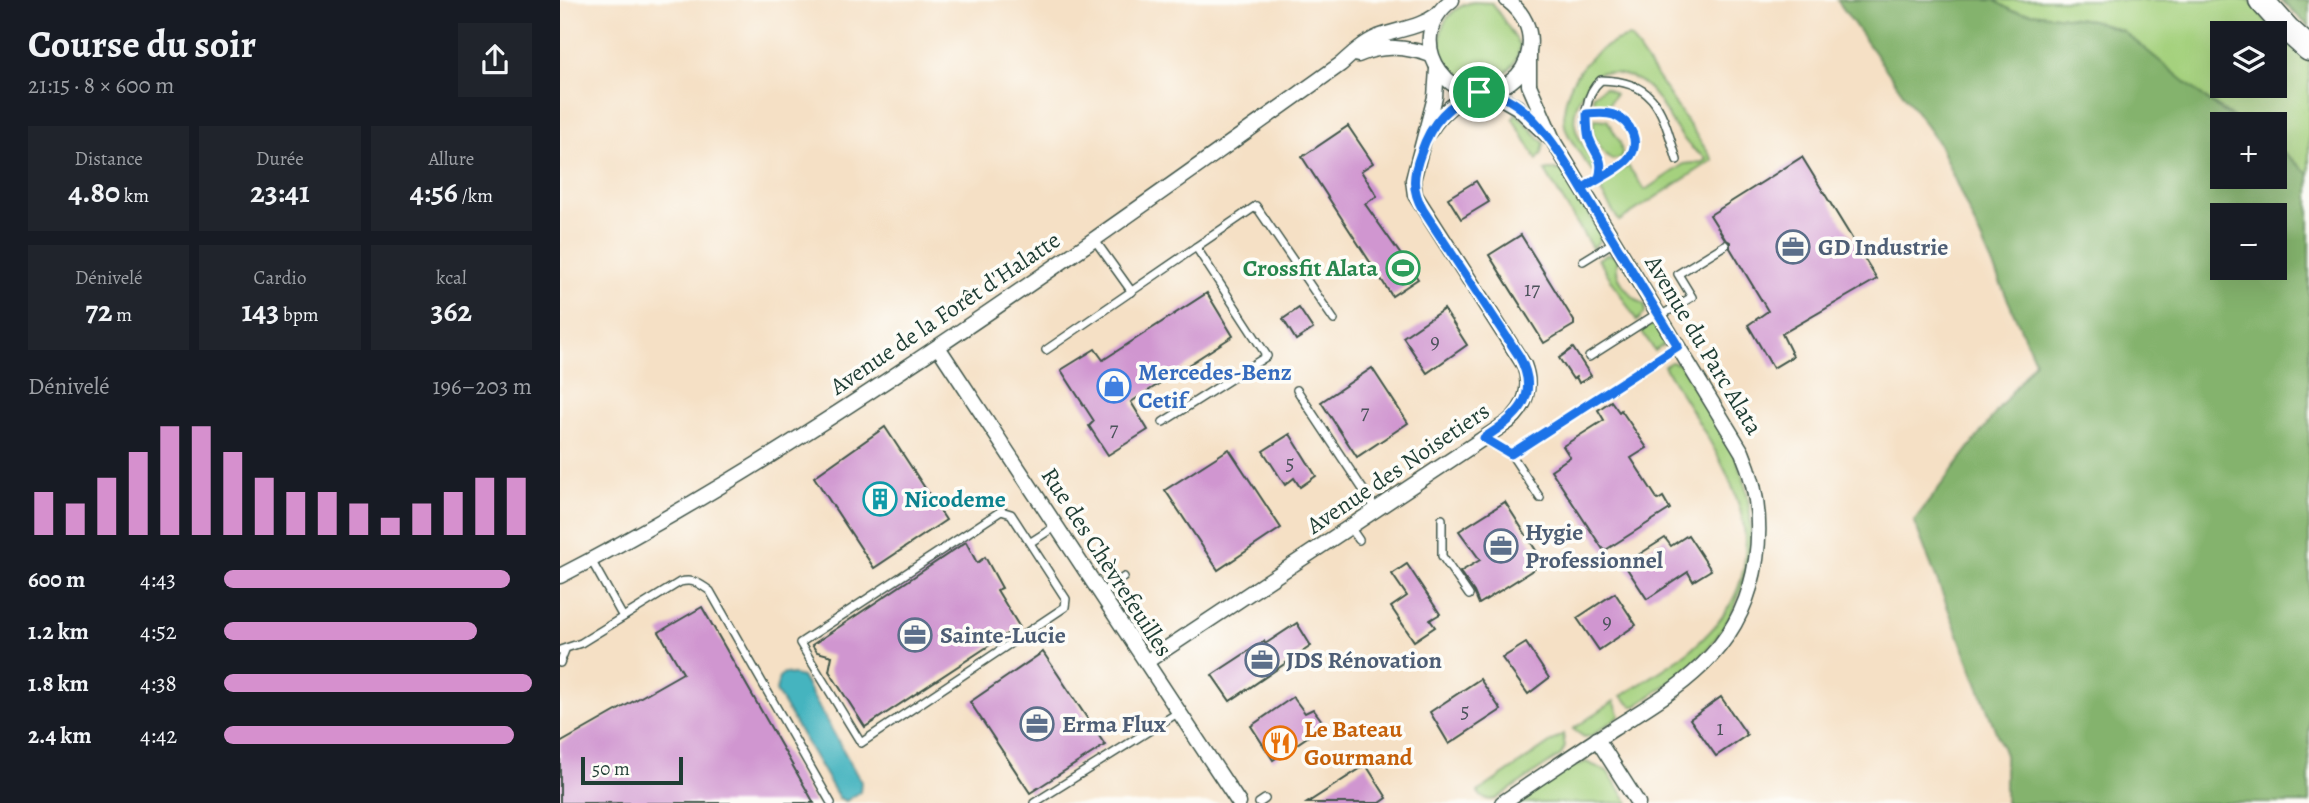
<!DOCTYPE html>
<html lang="fr">
<head>
<meta charset="utf-8">
<style>
  :root { --surface:#171b24; --page:#20242c; --text:#f1f3f6; --muted:#9ea1a6; --accent:#d690ce }
  body { margin:0; font-family:Alegreya,serif; background:var(--page); color:var(--text); height:100vh; display:flex; flex-direction:column; font-size:26px; white-space:nowrap }
  * { box-sizing:border-box; margin:0 }
  p { font-size:23px; color:var(--muted) }
  .icon { flex:none; width:38px; height:38px; fill:none; stroke:currentColor; stroke-width:2; stroke-linecap:round; stroke-linejoin:round }
  .map { position:relative; flex:1; overflow:hidden }
  .panel { display:flex; flex-direction:column; background:var(--surface); width:560px }
  .panel>* { flex:none }
  .tools { position:absolute; left:1650px; top:21px; display:grid; gap:14px }
  .tools a { display:grid; place-items:center; width:77px; height:77px; border-radius:0px; background:var(--surface); box-shadow:0 7px 28px #0002; font-size:35px }
  .scale { position:absolute; left:21px; bottom:18px; width:102px; box-sizing:border-box; padding-left:7px; border:4px solid #1f3d34; border-top:0; font-size:19px; line-height:24px; white-space:nowrap; color:#1f3d34; -webkit-text-stroke:5px #fdfcf7; paint-order:stroke }
  .pin { position:absolute; display:grid; place-items:center; width:60px; height:60px; color:#fff; margin:-30px; border:4px solid #fff; border-radius:50%; box-shadow:0 2px 7px #0007 }
  .round { display:grid; place-items:center; flex:none; width:74px; height:74px; border-radius:0px; background:var(--page) }
  .headline { display:flex; align-items:center; justify-content:space-between; height:119px; padding:0 28px }
  h1 { font-size:38px; font-weight:600; line-height:52px }
  .metrics { display:grid; grid-template-columns:repeat(3,1fr); gap:10px; height:119px; padding:7px 28px }
  .metrics div { display:grid; align-content:center; border-radius:0px; background:var(--page); text-align:center }
  .metrics b { font-size:30px; font-weight:600 }
  .metrics small { font-size:19px; font-weight:400 }
  .metrics p { font-size:19px }
  .chart { height:196px; padding:14px 28px }
  .chart p { display:flex; justify-content:space-between }
  .chart svg { width:100%; height:126px; margin-top:7px; stroke:var(--accent); stroke-width:6 }
  ul { padding:0 28px; list-style:none; font-size:23px }
  li { display:grid; grid-template-columns:112px 84px 1fr; align-items:center; height:52px }
  li i { height:18px; border-radius:9px; background:var(--accent) }
  main { display:flex; flex:1; min-height:0 }
  .map>svg:first-child { display:block }
  .green { fill:#a5d17e; stroke:#628759; stroke-width:2; fill-rule:evenodd }
  .forest { fill:#84b36d; stroke:#527850; stroke-width:2; fill-rule:evenodd }
  .water { fill:#45b4bf; stroke:#32787a; stroke-width:2 }
  .building { fill:#d096d0 }
  .lines { fill:none; stroke-linecap:round; stroke-linejoin:round }
  .lane-casing { stroke:#3f554a; stroke-width:10 }
  .street-casing { stroke:#3f554a; stroke-width:17 }
  .highway-casing { stroke:#3f554a; stroke-width:27 }
  .lane { stroke:#fff; stroke-width:7 }
  .street { stroke:#fff; stroke-width:14 }
  .highway { stroke:#fff; stroke-width:24 }
  .route-casing { stroke:#fff; stroke-width:14 }
  .route { stroke:#1a73e8; stroke-width:9 }
  .labels { text-anchor:middle; stroke-width:7; stroke-linejoin:round; paint-order:stroke }
  .number-label { font-size:21px; fill:#4b535b }
  .service-label { font-size:24px; font-weight:bold; fill:#4e5e75; stroke:#fdfcf7; text-anchor:start }
  .leisure-label { font-size:24px; font-weight:bold; fill:#27864d; stroke:#fdfcf7; text-anchor:end }
  .street-label { font-size:24px; fill:#1f3d34; stroke:#fdfcf7 }
  .shop-label { font-size:24px; font-weight:bold; fill:#366cbe; stroke:#fdfcf7; text-anchor:start }
  .culture-label { font-size:24px; font-weight:bold; fill:#0d838f; stroke:#fdfcf7; text-anchor:start }
  .food-label { font-size:24px; font-weight:bold; fill:#c56008; stroke:#fdfcf7; text-anchor:start }
</style>
</head>
<body>
<main>
<section class="panel">
<div class="headline"><div><h1>Course du soir</h1><p>21:15 · 8 × 600 m</p></div><a class="round"><svg class="icon" aria-label="share" viewBox="0 0 24 24"><path d="M12 15V3M7 8l5-5 5 5M5 13v7h14v-7"/></svg></a></div>
<div class="metrics">
<div><p>Distance</p><b>4.80<small> km</small></b></div>
<div><p>Durée</p><b>23:41</b></div>
<div><p>Allure</p><b>4:56<small> /km</small></b></div>
</div>
<div class="metrics">
<div><p>Dénivelé</p><b>72<small> m</small></b></div>
<div><p>Cardio</p><b>143<small> bpm</small></b></div>
<div><p>kcal</p><b>362</b></div>
</div>
<div class="chart"><p><span>Dénivelé</span>196–203 m</p>
<svg viewBox="0 0 160 44" preserveAspectRatio="none"><path d="M5 44V29M15 44V33M25 44V24M35 44V15M45 44V6M55 44V6M65 44V15M75 44V24M85 44V29M95 44V29M105 44V33M115 44V38M125 44V33M135 44V29M145 44V24M155 44V24"/></svg>
</div>
<ul>
<li><b>600 m</b>4:43<i style="width:93%"></i></li>
<li><b>1.2 km</b>4:52<i style="width:82%"></i></li>
<li><b>1.8 km</b>4:38<i style="width:100%"></i></li>
<li><b>2.4 km</b>4:42<i style="width:94%"></i></li>
</ul>
</section>
<div class="map">
<svg width="1749" height="803" viewBox="0 0 1749 803">
  <rect width="100%" height="100%" fill="#fdfcf7"/>
  <filter id="ink" filterUnits="userSpaceOnUse"><feTurbulence type="fractalNoise" baseFrequency=".0143" numOctaves="2"/><feDisplacementMap in="SourceGraphic" scale="14" xChannelSelector="R" yChannelSelector="G"/><feConvolveMatrix kernelMatrix="1 2 1 2 8 2 1 2 1" color-interpolation-filters="sRGB"/></filter>
  <filter id="wash" filterUnits="userSpaceOnUse"><feTurbulence type="fractalNoise" baseFrequency=".00686" numOctaves="4" result="noise"/><feDisplacementMap in="SourceGraphic" scale="28" xChannelSelector="R" yChannelSelector="G"/><feGaussianBlur stdDeviation="1.57" result="paint"/><feColorMatrix in="noise" values="0 0 0 0 0 0 0 0 0 0 0 0 0 0 0 0 0 1.4 0 .05"/><feComposite in="paint" operator="in"/></filter>
  <g filter="url(#wash)">
    <rect width="100%" height="100%" fill="#f5e0c5"/>
    <g class="green">
      <path d="M1434 0H1690L1711 27 1749 61V174L1715 145V124H1683L1532 20 1452 11ZM1662 33H1715V86H1662Z"/>
      <path d="M913 2 932 3 960 45C958 58 952 70 940 76 888 105 851 18 913 2Z"/>
      <path d="M1070 37 1153 160 1059 221 1041 192 1047 179 1068 166 1085 190 1124 164 1143 162 1146 158C1140 154 1133 150 1128 144 1095 107 1101 74 1040 72 1025 86 1009 108 1016 130 1020 144 1032 155 1035 170L1033 172C1026 163 1007 137 1005 126 998 86 1032 44 1070 37Z"/>
      <path d="M1045 87 1055 94 1048 106 1041 108 1034 104 1033 95Z"/>
      <path d="M956 113 984 143 982 153 977 160 953 119Z"/>
      <path d="M1034 119 1047 120 1060 142 1063 158 1052 160 1043 152 1032 133Z"/>
      <path d="M989 170H1002L1041 234 1039 242 1032 248 985 171Z"/>
      <path d="M1048 254 1055 256 1058 260C1052 277 1070 297 1085 305V313L1077 321 1038 259Z"/>
      <path d="M1090 324 1098 327 1104 337 1103 345 1095 351 1081 330Z"/>
      <path d="M1111 362 1120 364C1139 395 1162 426 1177 460 1202 520 1192 596 1150 646 1129 671 1102 688 1076 706H1072L1061 696C1083 682 1107 668 1128 652 1242 559 1161 461 1104 366Z"/>
      <path d="M1054 701 1060 716 1031 736 1024 737 1013 729Z"/>
      <path d="M1003 734 1005 747 1001 755 936 799C928 801 922 799 918 792Z"/>
      <path d="M1026 762 1047 771 1069 803H955L1006 769Z"/>
    </g>
    <g class="forest">
      <path d="M1277 0H1434L1452 11 1532 20 1563 31 1656 107 1683 124H1662V177H1715V145L1749 174V803H1445V755L1354 521 1475 361 1379 144ZM1662 215H1715V268H1662Z"/>
      <path d="M1721 0H1749V27Z"/>
    </g>
    <path class="water" d="M224 673 242 677 301 782 300 792 286 801 279 798 216 691 219 677Z"/>
    <g id="blocks">
      <g class="building">
        <path d="M788 126 813 163 801 171 817 196 805 204 858 279 832 296 742 157Z"/>
        <path d="M1242 157 1317 279 1222 334 1233 356 1213 368 1188 325 1208 311 1170 248V242L1165 239 1150 215Z"/>
        <path d="M916 181 929 202 901 219 888 198Z"/>
        <path d="M961 235 1014 321V325L984 343 929 255Z"/>
        <path d="M647 293 673 336 571 402 588 430 548 455 529 426 534 421 501 370 535 349 543 360Z"/>
        <path d="M739 308 753 329 736 340 723 319Z"/>
        <path d="M884 309 907 345 867 373 843 337Z"/>
        <path d="M1013 348 1031 376 1019 383 1016 377 1013 379 999 358Z"/>
        <path d="M812 368 848 423 797 457 761 402Z"/>
        <path d="M1051 401 1059 412 1061 410 1087 448 1071 458 1098 500 1103 497 1110 509 1044 551 991 470 1010 457 1003 446 1044 420 1038 410Z"/>
        <path d="M325 427 386 520 314 568 254 477Z"/>
        <path d="M730 434 756 476 740 487 734 478 725 485 703 451Z"/>
        <path d="M669 449 721 528 658 570 605 490Z"/>
        <path d="M945 502 984 563 919 604 914 592 900 572 920 560 899 531Z"/>
        <path d="M1128 535 1151 570 1133 581 1128 572 1087 599 1064 564 1105 538 1111 546Z"/>
        <path d="M406 542 417 563 425 557 442 588 437 590 459 626 305 727 269 671 272 656 257 652 252 645Z"/>
        <path d="M847 564 880 614 870 620 875 627 854 641 831 607 847 596 832 574Z"/>
        <path d="M1055 593 1076 625 1039 650 1017 618Z"/>
        <path d="M142 607 254 803H0V743L123 673 99 632Z"/>
        <path d="M737 623 751 646 670 701 652 675 704 641 705 644Z"/>
        <path d="M966 643 989 678 968 694 942 658Z"/>
        <path d="M483 652 545 745 470 793 410 702Z"/>
        <path d="M920 679 941 710 889 744 870 712Z"/>
        <path d="M733 697 745 713 753 709 765 725 713 760 691 726Z"/>
        <path d="M1161 697 1187 735 1156 756 1130 719Z"/>
        <path d="M806 765 827 798 820 803H747Z"/>
      </g>
    </g>
  </g>
  <g filter="url(#ink)">
    <use href="#blocks" fill-opacity="0" stroke="#3f554a" stroke-width="2"/>
    <g class="lines">
      <defs>
        <g id="lane">
          <path d="M1039 178C1044 161 1037 156 1030 142 1022 122 1025 93 1041 80 1098 81 1102 113 1117 160"/>
          <path d="M1022 189C1035 181 1059 170 1068 159 1083 142 1069 118 1049 113 1042 112 1034 113 1027 114"/>
          <path d="M534 239 572 292"/>
          <path d="M636 247 696 206 774 320"/>
          <path d="M1023 261 1054 242"/>
          <path d="M1100 316 1132 297 1118 274 1165 245"/>
          <path d="M486 350 636 247 707 356 603 422"/>
          <path d="M1029 357 1098 313"/>
          <path d="M737 390 816 509"/>
          <path d="M924 439 951 454 1118 346"/>
          <path d="M951 454 980 498"/>
          <path d="M441 511 451 514 506 599 505 607 301 743 240 643Z"/>
          <path d="M882 519V556L909 595"/>
          <path d="M790 527 799 540"/>
          <path d="M471 542 496 526"/>
          <path d="M31 560 63 617"/>
          <path d="M541 593 564 577"/>
          <path d="M0 650 21 643 120 582C133 579 139 583 150 591L271 803"/>
          <path d="M0 663 5 650"/>
          <path d="M474 803 619 712"/>
          <path d="M699 803 705 799"/>
        </g>
        <g id="street">
          <path d="M892 0C836 41 897 122 950 82 960 75 967 64 969 51 973 30 963 12 947 0"/>
          <path d="M798 55C823 44 847 47 871 55"/>
          <path d="M929 91 957 107 990 138"/>
          <path d="M870 131C882 111 897 100 919 92"/>
          <path d="M378 347 679 803"/>
          <path d="M0 576C113 518 220 451 326 381 481 279 631 171 781 64 793 53 804 43 818 37 838 29 859 28 877 15"/>
          <path d="M586 662 948 422C966 408 972 386 964 365L855 195 853 180 875 97 877 69"/>
          <path d="M1037 739 1078 803"/>
          <path d="M942 803C979 778 1016 753 1053 729 1087 707 1123 687 1151 656 1201 602 1211 519 1182 452L995 144 969 85V53"/>
        </g>
        <path id="highway" d="M1701 0 1728 30 1749 49"/>
      </defs>
      <use href="#lane" class="lane-casing"/>
      <use href="#street" class="street-casing"/>
      <use href="#highway" class="highway-casing"/>
      <use href="#lane" class="lane"/>
      <use href="#street" class="street"/>
      <use href="#highway" class="highway"/>
    </g>
  </g>
  <g class="lines" filter="url(#ink)">
    <defs>
      <path id="route" d="M919 92C889 103 871 122 861 153 853 174 851 189 863 210L959 356C982 398 956 417 924 438L951 454 1118 346 1022 189 1039 178C1045 158 1035 155 1029 138 1027 130 1027 122 1027 114 1036 113 1046 112 1054 115 1071 122 1082 143 1068 159 1059 170 1035 180 1022 189 1002 155 964 89 919 92"/>
    </defs>
    <use href="#route" class="route-casing"/>
    <use href="#route" class="route"/>
  </g>
  <defs>
    <symbol id="office-ring" viewBox="-11 -11 22 22"><circle r="9.5" fill="#fdfcf7" stroke="#5c6f8a" stroke-width="1.5"/><path d="M-6-3h4V-5.5h4V-3h4V5H-6ZM-1-4.5V-3h2v-1.5ZM-6 0V1H6V0Z" fill="#5c6f8a"/></symbol>
    <symbol id="stadium-ring" viewBox="-11 -11 22 22"><circle r="9.5" fill="#fdfcf7" stroke="#2e9e5b" stroke-width="1.5"/><path d="M0-5a6.5 5 0 1 0 0 10a6.5 5 0 1 0 0-10ZM-3.5-1.8h7v3.6h-7Z" fill="#2e9e5b"/></symbol>
    <symbol id="shop-ring" viewBox="-11 -11 22 22"><circle r="9.5" fill="#fdfcf7" stroke="#3f7fe0" stroke-width="1.5"/><path d="M-5-2.5h2.3a2.7 3.5 0 0 1 5.4 0H5L5.5 6h-11ZM-1.5-2.5h3a1.5 2.3 0 0 0-3 0Z" fill="#3f7fe0"/></symbol>
    <symbol id="building-ring" viewBox="-11 -11 22 22"><circle r="9.5" fill="#fdfcf7" stroke="#0f9aa8" stroke-width="1.5"/><path d="M-4-6H4V6H1V3H-1V6H-4ZM-2.5-4.3h1.7v1.8h-1.7ZM.8-4.3h1.7v1.8H.8ZM-2.5-1h1.7V.8h-1.7ZM.8-1h1.7V.8H.8Z" fill="#0f9aa8"/></symbol>
    <symbol id="restaurant-ring" viewBox="-11 -11 22 22"><circle r="9.5" fill="#fdfcf7" stroke="#e8710a" stroke-width="1.5"/><path d="M-5-6h1v4h1v-4h1v4h1v-4h1v5L-1.5 .5V6h-2V.5L-5-1ZM5-6V6H3V1.5H1.5Q1.5-4 5-6Z" fill="#e8710a"/></symbol>
  </defs>
  <g fill-rule="evenodd">
    <use href="#office-ring" x="1214" y="228" width="38" height="38"/>
    <use href="#stadium-ring" x="824" y="249" width="38" height="38"/>
    <use href="#shop-ring" x="535" y="367" width="38" height="38"/>
    <use href="#building-ring" x="301" y="480" width="38" height="38"/>
    <use href="#office-ring" x="922" y="527" width="38" height="38"/>
    <use href="#office-ring" x="336" y="616" width="38" height="38"/>
    <use href="#office-ring" x="683" y="641" width="38" height="38"/>
    <use href="#office-ring" x="458" y="705" width="38" height="38"/>
    <use href="#restaurant-ring" x="701" y="724" width="38" height="38"/>
  </g>
  <g class="labels">
    <g class="number-label">
      <text x="972" y="296">17</text>
      <text x="875" y="348">9</text>
      <text x="805" y="419">7</text>
      <text x="554" y="436">7</text>
      <text x="730" y="470">5</text>
      <text x="1047" y="628">9</text>
      <text x="905" y="718">5</text>
      <text x="1160" y="735">1</text>
    </g>
    <g class="service-label">
      <text x="1258" y="255">GD Industrie</text>
      <text x="965" y="540">Hygie<tspan x="965" dy="28">Professionnel</tspan></text>
      <text x="380" y="643">Sainte-Lucie</text>
      <text x="726" y="668">JDS Rénovation</text>
      <text x="502" y="732">Erma Flux</text>
    </g>
    <g class="leisure-label">
      <text x="818" y="276">Crossfit Alata</text>
    </g>
    <g class="street-label">
      <text transform="translate(385 313) rotate(-34)" y="8">Avenue de la Forêt d'Halatte</text>
      <text transform="translate(1144 345) rotate(59)" y="8">Avenue du Parc Alata</text>
      <text transform="translate(838 468) rotate(-34)" y="8">Avenue des Noisetiers</text>
      <text transform="translate(547 562) rotate(57)" y="8">Rue des Chèvrefeuilles</text>
    </g>
    <g class="shop-label">
      <text x="578" y="380">Mercedes-Benz<tspan x="578" dy="28">Cetif</tspan></text>
    </g>
    <g class="culture-label">
      <text x="344" y="507">Nicodeme</text>
    </g>
    <g class="food-label">
      <text x="744" y="737">Le Bateau<tspan x="744" dy="28">Gourmand</tspan></text>
    </g>
  </g>
</svg>
<div class="tools">
<a><svg class="icon" aria-label="layers" viewBox="0 0 24 24"><path d="M12 4l9 5-9 5-9-5zM3 14l9 5 9-5"/></svg></a>
<a>+</a>
<a>−</a>
</div>
<div class="scale">50 m</div>
<div class="pin" style="left:919px;top:92px;background:#1e9e55"><svg class="icon" aria-label="arrive" viewBox="0 0 24 24"><path d="M6 21V4h12l-3 4 3 4H6"/></svg></div>
</div>
</main>
</body>
</html>
